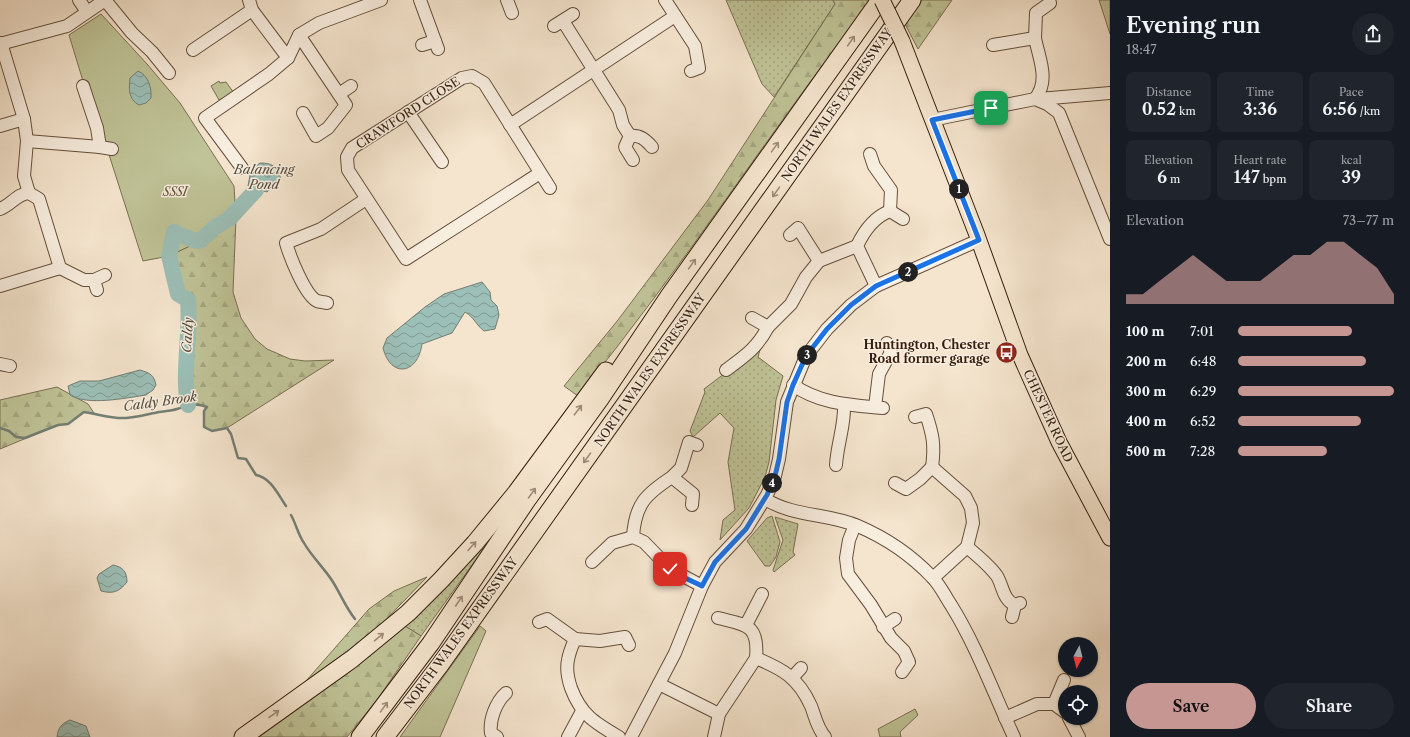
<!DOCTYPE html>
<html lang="en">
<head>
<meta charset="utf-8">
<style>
  :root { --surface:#171b24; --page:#20242c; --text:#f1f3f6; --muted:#9ea1a6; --accent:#c59692 }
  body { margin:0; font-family:"Libre Caslon Text",serif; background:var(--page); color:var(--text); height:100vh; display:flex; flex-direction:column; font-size:15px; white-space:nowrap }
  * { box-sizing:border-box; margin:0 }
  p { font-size:13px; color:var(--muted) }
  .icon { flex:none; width:22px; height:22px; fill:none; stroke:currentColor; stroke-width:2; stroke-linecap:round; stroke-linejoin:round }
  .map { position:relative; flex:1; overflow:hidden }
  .panel { display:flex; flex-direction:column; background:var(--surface); width:300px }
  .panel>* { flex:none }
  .needle { width:26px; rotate:187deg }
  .fabs { position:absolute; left:1058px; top:637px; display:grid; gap:8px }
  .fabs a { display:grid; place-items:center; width:40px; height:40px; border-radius:50%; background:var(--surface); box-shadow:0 1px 3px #0004; font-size:20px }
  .pin { position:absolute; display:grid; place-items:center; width:34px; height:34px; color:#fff; margin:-17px; border-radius:8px; box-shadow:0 2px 6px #0006 }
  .km { position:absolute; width:20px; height:20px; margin:-10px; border-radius:50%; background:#222; color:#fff; font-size:11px; line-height:20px; text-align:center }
  .round { display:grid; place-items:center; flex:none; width:42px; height:42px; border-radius:21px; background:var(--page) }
  .summary { display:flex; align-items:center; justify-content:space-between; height:68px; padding:0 16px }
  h1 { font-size:22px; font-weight:600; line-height:30px }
  .figures { display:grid; grid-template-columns:repeat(3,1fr); gap:6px; height:68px; padding:4px 16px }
  .figures div { display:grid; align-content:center; border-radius:8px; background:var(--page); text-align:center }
  .figures b { font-size:17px; font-weight:600 }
  .figures small { font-size:11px; font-weight:400 }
  .figures p { font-size:11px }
  .chart { height:112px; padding:8px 16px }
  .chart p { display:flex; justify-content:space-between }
  .chart svg { width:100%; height:72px; margin-top:4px; fill:var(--accent); opacity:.7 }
  .button { display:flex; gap:8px; margin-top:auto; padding:8px 16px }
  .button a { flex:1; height:46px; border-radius:24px; background:var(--accent); color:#111; font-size:16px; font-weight:600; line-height:46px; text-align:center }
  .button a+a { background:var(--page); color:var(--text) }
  ul { padding:0 16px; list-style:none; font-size:13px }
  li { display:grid; grid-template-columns:64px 48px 1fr; align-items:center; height:30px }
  li i { height:10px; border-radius:5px; background:var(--accent) }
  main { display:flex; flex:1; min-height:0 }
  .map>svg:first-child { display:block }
  .grass { fill:url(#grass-dots); stroke:#7a7052 }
  .forest { fill:url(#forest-firs); stroke:#7a7052 }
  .green { fill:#bfc397; stroke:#7a7052 }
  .water { fill:url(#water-waves); stroke:#737e73 }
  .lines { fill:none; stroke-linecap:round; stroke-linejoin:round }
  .stream { stroke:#737e73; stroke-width:2.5 }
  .river { stroke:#9cbfb7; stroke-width:16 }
  .minor-casing { stroke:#664f3d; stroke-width:14 }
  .major-casing { stroke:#361d0d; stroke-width:17 }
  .highway-casing { stroke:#361d0d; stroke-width:19 }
  .minor { stroke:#f8eedf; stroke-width:12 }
  .major { stroke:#f5e5ce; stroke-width:15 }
  .highway { stroke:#f5e5ce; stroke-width:17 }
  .major-bridge-casing { stroke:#361d0d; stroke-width:17; stroke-linecap:butt }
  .major-bridge { stroke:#f5e5ce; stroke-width:15 }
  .oneway { stroke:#9f8b77 }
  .route-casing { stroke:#fff; stroke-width:8 }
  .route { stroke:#1a73e8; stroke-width:5 }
  .labels { text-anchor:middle; stroke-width:3; stroke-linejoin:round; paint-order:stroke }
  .street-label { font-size:12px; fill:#361d0d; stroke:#f8eedf }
  .park-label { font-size:12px; font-style:italic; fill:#5f4f36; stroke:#f8eedf }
  .poi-label { font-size:12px; font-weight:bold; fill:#361d0d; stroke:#f8eedf; text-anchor:end }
  .water-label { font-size:13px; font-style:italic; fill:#554e40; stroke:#f8eedf }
</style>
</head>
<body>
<main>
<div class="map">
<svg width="1110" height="737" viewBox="0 0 1110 737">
  <defs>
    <pattern id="grass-dots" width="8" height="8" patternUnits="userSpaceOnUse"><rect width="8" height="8" fill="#bfc397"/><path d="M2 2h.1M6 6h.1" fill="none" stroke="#a5a781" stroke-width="1.8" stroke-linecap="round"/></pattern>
    <pattern id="forest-firs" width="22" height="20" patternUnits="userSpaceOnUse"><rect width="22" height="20" fill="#bfc397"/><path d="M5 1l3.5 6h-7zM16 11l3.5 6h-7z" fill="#a5a781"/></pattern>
    <pattern id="water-waves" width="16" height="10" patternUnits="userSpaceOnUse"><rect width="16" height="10" fill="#9cbfb7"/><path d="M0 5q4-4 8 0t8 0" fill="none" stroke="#809b93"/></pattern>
  </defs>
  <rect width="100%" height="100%" fill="#f5e5ce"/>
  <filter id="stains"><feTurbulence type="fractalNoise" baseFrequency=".005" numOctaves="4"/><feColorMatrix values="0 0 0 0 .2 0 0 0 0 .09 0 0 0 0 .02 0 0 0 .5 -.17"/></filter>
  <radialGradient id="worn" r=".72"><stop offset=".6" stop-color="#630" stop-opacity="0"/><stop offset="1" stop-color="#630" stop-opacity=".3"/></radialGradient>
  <g class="grass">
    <path d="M726 0H833L835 4 774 97 762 84Z"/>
    <path d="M761 346 758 357 783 376 776 400 769 462 765 477 749 508 720 540 723 520 735 510 728 462 734 428 720 413 693 437 690 431 705 392 704 389Z"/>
    <path d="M510 512 421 636 405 626Z"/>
    <path d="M772 516 780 542 776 557 770 566H765L747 541 767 518Z"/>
    <path d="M775 517 798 524 793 552 795 555 774 572 773 570 783 540Z"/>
  </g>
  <g class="forest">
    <path d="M833 0H869L870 2C770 131 682 269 578 396L564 386 618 320 708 200 835 4Z"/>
    <path d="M922 0H952L918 49 905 24Z"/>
    <path d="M236 218 233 292 241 318 255 339 267 349 290 359 305 361 334 360 227 428 212 431 204 427V411L206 407 199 404 188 405 185 388 186 335 190 321 188 300 178 294 169 256 196 243Z"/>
    <path d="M57 387 88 404 94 413 84 412 68 424 58 425 0 449V400Z"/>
    <path d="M427 577 375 631 306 681 369 609 394 591Z"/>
    <path d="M405 626 421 636 377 700 347 737H259L344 676Z"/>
  </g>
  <g class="green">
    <path d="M1099 0H1110V34Z"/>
    <path d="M101 14 147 64 180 103 234 186 236 218 230 215 196 243 169 256 143 261 88 89 90 85 88 81H83L69 35Z"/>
    <path d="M219 81 220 83 226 82 234 93 219 100 211 86Z"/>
    <path d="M480 626 486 631 440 737H400Z"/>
    <path d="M915 709 918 715 900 732 901 737H880L878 729Z"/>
  </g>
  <g class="water">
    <path d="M138 71C148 75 152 88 151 98L146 103 139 105C128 99 129 89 130 78Z"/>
    <path d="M260 163C273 163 277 167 281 179L267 192 248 186 251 170Z"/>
    <path d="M482 282 490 292 491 300 497 306 499 315 495 329 484 331C476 325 474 317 465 312L452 333 422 344C418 374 391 379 383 348L387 338 425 307 444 294Z"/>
    <path d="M140 370C150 373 154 375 156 385L153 390 146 395C126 398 87 406 70 395L68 386 80 381H99Z"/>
    <path d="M113 565C123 567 127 572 127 582 119 592 113 594 101 591L97 578 99 574Z"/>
    <path d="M70 720 86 726 90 737H57C58 728 61 724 70 720Z"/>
  </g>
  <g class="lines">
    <g class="stream">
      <path d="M0 428 9 431 16 437 25 438 58 425 68 424 84 412C98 414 112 419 126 418 138 417 148 414 159 412 165 411 171 411 177 409 189 406 195 402 207 407L204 411V427L212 431 227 428 231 434 238 458 246 459 256 475C270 477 278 494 286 506"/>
      <path d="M291 515C296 524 298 534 304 543 312 557 325 569 333 582 341 595 346 608 355 619"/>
    </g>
    <path class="river" d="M188 405C182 370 191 335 188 300L178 294 169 256 174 232 193 240 200 241 214 228 230 218 256 190"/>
    <defs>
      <g id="minor">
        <path d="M79 0 87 12"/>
        <path d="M105 0 132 33 152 52 169 73"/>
        <path d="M249 0 252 10 288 58"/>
        <path d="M420 0 438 49"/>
        <path d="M507 0 512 13"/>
        <path d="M665 0 695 46 699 68 691 71"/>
        <path d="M563 21 619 110 623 125 630 136"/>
        <path d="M554 26 573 14"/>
        <path d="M299 35 346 105 328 128 316 136 303 113"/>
        <path d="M1035 38 1036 13 1050 3"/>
        <path d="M0 44 67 26 105 0"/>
        <path d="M422 45 435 41"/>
        <path d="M993 45 1035 38C1039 59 1050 80 1035 99"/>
        <path d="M193 50 252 10"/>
        <path d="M339 94 351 86"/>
        <path d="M1039 99 1110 93"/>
        <path d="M408 112 442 162"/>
        <path d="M932 120 1035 99 1047 104 1059 113 1110 239"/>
        <path d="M510 125 675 16"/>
        <path d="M0 126 24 119"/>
        <path d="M27 141 100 147 97 128 83 86"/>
        <path d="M100 147 112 149"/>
        <path d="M870 154 874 166 891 190 890 211"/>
        <path d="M633 160 625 147 630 136C640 135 645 139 652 147"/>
        <path d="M242 168 205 118 269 74 288 58 299 35 319 23 381 0"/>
        <path d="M540 173 406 259 348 170 347 157 352 148 462 78 472 76 484 83 550 188"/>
        <path d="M29 193 39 199 60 268 84 280H94L97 290"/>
        <path d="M0 209C11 205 18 193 29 193L24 176 27 141 24 119 1 43"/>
        <path d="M790 235 798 228 819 261"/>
        <path d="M94 280 105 275"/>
        <path d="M0 286 60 268"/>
        <path d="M876 286 857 246C864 231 874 217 890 211L903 219"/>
        <path d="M327 303C324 302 320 302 317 301 305 295 290 257 286 243L321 229 366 199"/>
        <path d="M752 318 768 327 791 304 806 277 819 261 857 246"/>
        <path d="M0 364 10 366"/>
        <path d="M726 370C745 356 757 348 768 327"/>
        <path d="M793 385C820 404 851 405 883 408"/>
        <path d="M875 407 879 374 891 352 887 343"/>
        <path d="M915 417 926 414C933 435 935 445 932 467"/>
        <path d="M836 465C837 445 845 425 844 405"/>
        <path d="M672 477 681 468 689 442 697 445"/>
        <path d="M895 483 906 489 920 479 932 467 965 496 971 508 973 523 967 547 933 578"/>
        <path d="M765 499C794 517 827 513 858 526 886 538 911 555 932 577 940 585 945 596 951 605 977 647 993 692 1014 737"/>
        <path d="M855 525 849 540 846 558 848 574 871 605 891 638 904 651 909 662 902 672"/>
        <path d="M633 537C635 504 646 494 672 477L693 494 692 505"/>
        <path d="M967 547C978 556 989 565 997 576 1003 586 1003 600 1015 605L1020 603"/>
        <path d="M592 562 612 543 633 537 644 542 670 569 702 586"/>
        <path d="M1012 617 1015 605"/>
        <path d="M718 618C746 625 759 624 756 658"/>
        <path d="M539 622 547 619 575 639C572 646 569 653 568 660 566 669 568 679 571 688 581 715 595 723 619 737"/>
        <path d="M746 625 762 594"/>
        <path d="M883 627 895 619"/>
        <path d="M575 639 600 641 625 637 629 645"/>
        <path d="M792 678 801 668"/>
        <path d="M659 684 719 714 714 737"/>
        <path d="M1054 704 1064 680"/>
        <path d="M719 714 756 658C782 669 798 677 811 706 815 716 817 728 825 737"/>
        <path d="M1005 718 1037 704H1054L1065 712"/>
        <path d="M1069 718 1079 737"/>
        <path d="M497 737 491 733C489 720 496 702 506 693"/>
        <path d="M568 737 582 711"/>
        <path d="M631 737 675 653 702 586 715 562 746 529 767 495 775 476 779 459 787 402 806 356 827 329 851 305 876 286 979 240"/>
      </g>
      <path id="major" d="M902 41 977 235 1020 355 1059 442 1110 538"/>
      <g id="highway">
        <path d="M243 737 352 659 408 613 441 580 475 543 516 493 606 371"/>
        <path d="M360 737 431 643 527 500 600 399 669 296 880 0"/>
        <path d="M385 737 440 665 912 0"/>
      </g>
    </defs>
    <use href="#minor" class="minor-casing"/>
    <use href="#major" class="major-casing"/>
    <use href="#highway" class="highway-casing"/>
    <use href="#minor" class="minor"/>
    <use href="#major" class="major"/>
    <use href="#highway" class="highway"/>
    <defs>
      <path id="major-bridge" d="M882 0 902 41"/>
    </defs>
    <use href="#major-bridge" class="major-bridge-casing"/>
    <use href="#major-bridge" class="major-bridge"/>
  </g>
  <defs><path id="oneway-shaft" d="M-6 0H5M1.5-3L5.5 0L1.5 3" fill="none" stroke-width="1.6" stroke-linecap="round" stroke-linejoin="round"/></defs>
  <g class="oneway">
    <use href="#oneway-shaft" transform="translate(851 41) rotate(-55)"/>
    <use href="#oneway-shaft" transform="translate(775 147) rotate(-55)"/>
    <use href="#oneway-shaft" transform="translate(776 192) rotate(125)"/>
    <use href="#oneway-shaft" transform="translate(692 264) rotate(-55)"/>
    <use href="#oneway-shaft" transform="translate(578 410) rotate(-53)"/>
    <use href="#oneway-shaft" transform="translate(587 458) rotate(126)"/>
    <use href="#oneway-shaft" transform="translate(532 493) rotate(-54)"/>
    <use href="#oneway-shaft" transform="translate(472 546) rotate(-48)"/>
    <use href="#oneway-shaft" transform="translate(459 601) rotate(-56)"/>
    <use href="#oneway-shaft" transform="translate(379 637) rotate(-40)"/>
    <use href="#oneway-shaft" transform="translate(384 707) rotate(-54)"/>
    <use href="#oneway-shaft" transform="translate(274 714) rotate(-35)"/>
  </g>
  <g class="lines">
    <defs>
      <path id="route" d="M670 569 679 575 702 586 715 562 746 529 767 495 775 476 779 459 787 402 793 385 806 356 827 329 851 305 876 286 979 240 932 120 991 108"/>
    </defs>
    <use href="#route" class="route-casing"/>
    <use href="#route" class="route"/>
  </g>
  <defs>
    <symbol id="bus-disc" viewBox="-11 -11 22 22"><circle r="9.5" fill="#8f2418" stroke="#f8eedf"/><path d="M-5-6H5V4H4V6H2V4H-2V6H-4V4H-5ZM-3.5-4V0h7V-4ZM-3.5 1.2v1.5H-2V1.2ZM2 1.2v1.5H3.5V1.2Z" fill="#fff"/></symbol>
  </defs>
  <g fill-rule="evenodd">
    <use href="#bus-disc" x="994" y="340" width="25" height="25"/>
  </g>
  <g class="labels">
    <g class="street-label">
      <text transform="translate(837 105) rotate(-55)" y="4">NORTH WALES EXPRESSWAY</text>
      <text transform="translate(408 113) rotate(-33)" y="4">CRAWFORD CLOSE</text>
      <text transform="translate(650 370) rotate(-55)" y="4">NORTH WALES EXPRESSWAY</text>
      <text transform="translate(1048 416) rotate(65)" y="4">CHESTER ROAD</text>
      <text transform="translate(461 633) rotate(-54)" y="4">NORTH WALES EXPRESSWAY</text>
    </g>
    <g class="park-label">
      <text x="175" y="196">SSSI</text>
    </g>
    <g class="poi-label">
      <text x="990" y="349">Huntington, Chester<tspan x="990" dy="14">Road former garage</tspan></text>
    </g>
    <g class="water-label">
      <text x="264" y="174">Balancing<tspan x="264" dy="15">Pond</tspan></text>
      <text transform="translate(187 335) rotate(-87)" y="5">Caldy</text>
      <text transform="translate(160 401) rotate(-8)" y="5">Caldy Brook</text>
    </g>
  </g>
  <rect width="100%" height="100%" filter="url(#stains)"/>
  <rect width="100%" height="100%" fill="url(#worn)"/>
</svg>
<div class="fabs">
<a><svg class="needle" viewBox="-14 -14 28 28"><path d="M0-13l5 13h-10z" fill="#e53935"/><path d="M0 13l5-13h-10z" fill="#9ea1a6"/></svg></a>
<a><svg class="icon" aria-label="locate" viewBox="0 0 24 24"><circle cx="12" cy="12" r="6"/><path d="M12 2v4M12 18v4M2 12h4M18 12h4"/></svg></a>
</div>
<div class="pin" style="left:991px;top:108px;background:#1e9e55"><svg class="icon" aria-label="arrive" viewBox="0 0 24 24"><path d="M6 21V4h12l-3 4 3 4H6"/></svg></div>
<div class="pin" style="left:670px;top:569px;background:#d93025"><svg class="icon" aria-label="check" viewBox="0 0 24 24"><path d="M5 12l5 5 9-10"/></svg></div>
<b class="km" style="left:959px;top:189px">1</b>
<b class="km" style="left:908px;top:272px">2</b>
<b class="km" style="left:807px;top:355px">3</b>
<b class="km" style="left:772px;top:483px">4</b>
</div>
<section class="panel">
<div class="summary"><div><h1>Evening run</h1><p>18:47</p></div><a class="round"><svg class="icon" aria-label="share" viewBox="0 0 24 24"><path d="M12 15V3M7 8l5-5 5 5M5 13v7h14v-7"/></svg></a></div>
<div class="figures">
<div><p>Distance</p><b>0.52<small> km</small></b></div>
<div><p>Time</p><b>3:36</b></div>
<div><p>Pace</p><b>6:56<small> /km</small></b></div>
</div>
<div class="figures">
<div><p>Elevation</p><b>6<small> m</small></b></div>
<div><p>Heart rate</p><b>147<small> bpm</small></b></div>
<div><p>kcal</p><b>39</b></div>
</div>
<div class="chart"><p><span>Elevation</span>73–77 m</p>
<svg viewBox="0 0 160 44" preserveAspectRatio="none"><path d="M0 44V38L10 38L20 30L30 22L40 14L50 22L60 30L70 30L80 30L90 22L100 14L110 14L120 6L130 6L140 14L150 22L160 38V44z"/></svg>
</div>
<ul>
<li><b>100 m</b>7:01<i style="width:73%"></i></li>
<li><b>200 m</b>6:48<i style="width:82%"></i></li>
<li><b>300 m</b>6:29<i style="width:100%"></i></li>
<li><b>400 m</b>6:52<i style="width:79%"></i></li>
<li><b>500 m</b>7:28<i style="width:57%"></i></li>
</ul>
<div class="button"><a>Save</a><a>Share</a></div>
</section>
</main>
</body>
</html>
